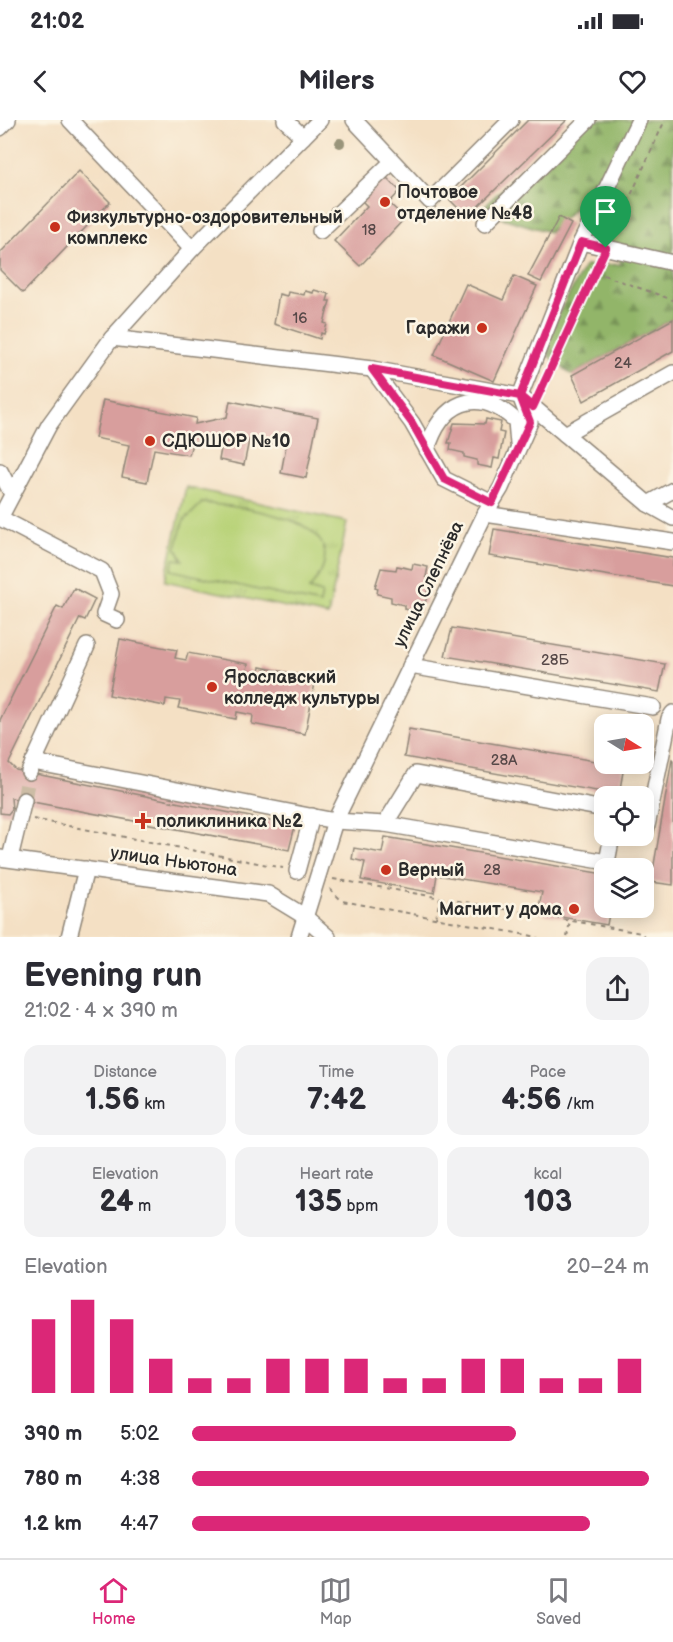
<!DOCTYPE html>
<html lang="en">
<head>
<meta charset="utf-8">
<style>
  :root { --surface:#fff; --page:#f2f2f3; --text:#2b2b33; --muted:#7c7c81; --line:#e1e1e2; --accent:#db2777 }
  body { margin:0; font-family:"Balsamiq Sans",sans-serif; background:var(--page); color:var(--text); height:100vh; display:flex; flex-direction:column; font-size:22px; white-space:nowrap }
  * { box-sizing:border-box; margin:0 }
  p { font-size:20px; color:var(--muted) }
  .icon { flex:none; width:33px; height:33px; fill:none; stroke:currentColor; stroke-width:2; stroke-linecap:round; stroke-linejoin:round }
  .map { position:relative; height:817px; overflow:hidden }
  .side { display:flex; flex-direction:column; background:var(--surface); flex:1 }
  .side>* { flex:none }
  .needle { width:39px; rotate:101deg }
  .fabs { position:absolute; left:594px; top:594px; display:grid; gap:12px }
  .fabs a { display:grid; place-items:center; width:60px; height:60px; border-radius:12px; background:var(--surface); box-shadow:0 3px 15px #0003; font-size:30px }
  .pin { position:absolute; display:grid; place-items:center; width:51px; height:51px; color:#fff; margin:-62px -26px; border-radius:50% 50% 50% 0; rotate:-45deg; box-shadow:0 0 6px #0007 }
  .pin .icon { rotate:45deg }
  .round { display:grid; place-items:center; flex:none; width:63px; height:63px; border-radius:18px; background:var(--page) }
  .headline { display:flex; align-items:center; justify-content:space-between; height:102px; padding:0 24px }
  h1 { font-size:33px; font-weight:700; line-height:45px }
  .stats { display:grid; grid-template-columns:repeat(3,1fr); gap:9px; height:102px; padding:6px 24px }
  .stats div { display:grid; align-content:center; border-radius:15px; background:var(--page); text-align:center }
  .stats b { font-size:30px; font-weight:700 }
  .stats small { font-size:16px; font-weight:400 }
  .stats p { font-size:16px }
  .chart { height:168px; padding:12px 24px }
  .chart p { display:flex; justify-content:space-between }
  .chart svg { width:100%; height:108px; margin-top:6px; stroke:var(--accent); stroke-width:6 }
  ul { padding:0 24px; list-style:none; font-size:20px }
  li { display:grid; grid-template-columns:96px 72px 1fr; align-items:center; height:45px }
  li i { height:15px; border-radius:8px; background:var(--accent) }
  .status { display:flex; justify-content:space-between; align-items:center; height:42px; padding:0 30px; background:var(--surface); direction:ltr }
  .status svg { height:16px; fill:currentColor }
  header { display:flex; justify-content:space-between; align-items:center; height:78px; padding:0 24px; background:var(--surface); font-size:27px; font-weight:700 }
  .tab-bar { display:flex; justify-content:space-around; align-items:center; height:84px; border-top:2px solid var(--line); background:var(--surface); font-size:16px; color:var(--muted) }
  .tab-bar a { display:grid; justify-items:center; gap:3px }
  .tab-bar .active { color:var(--accent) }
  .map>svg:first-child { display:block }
  .grass { fill:url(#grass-tufts); stroke:#727f52; stroke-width:1.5 }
  .forest { fill:url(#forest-firs); stroke:#5e704a; stroke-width:1.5 }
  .pitch { fill:#b9d379; stroke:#727f52; stroke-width:1.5 }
  .building { fill:#d89e9d }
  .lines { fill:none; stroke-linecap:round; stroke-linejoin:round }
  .minor-tunnel { stroke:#ccbca5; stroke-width:15; stroke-dasharray:15 8; stroke-linecap:butt }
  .minor-casing { stroke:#908678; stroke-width:18 }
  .path { stroke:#908678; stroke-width:2; stroke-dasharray:4.5 4.5; stroke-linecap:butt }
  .minor { stroke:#fff; stroke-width:15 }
  .tree { fill:#99947a }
  .route-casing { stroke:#fff; stroke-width:12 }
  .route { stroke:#db2777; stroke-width:8 }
  .poi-dot { fill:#c8321e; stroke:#fcf5e5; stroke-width:2 }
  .labels { text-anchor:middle; stroke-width:5; stroke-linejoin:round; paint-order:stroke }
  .number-label { font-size:15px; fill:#564848 }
  .poi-label { font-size:18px; font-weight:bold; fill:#2b2b2b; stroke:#fcf5e5; text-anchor:start }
  .street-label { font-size:18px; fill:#2b2b2b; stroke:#fcf5e5 }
</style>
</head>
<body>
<div class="status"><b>21:02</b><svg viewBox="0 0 49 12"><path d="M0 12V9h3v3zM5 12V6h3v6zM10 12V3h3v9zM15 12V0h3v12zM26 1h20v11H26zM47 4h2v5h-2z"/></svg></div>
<header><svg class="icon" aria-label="back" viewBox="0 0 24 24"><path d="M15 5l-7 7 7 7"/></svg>Milers<svg class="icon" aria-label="heart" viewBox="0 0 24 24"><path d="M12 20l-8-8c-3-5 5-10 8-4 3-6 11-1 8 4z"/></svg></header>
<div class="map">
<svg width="673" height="817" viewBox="0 0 673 817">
  <defs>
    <pattern id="grass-tufts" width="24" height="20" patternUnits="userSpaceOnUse" patternTransform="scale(1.5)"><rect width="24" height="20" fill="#b9d379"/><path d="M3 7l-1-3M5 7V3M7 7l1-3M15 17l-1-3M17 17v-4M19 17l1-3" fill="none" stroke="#9fb569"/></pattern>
    <pattern id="forest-firs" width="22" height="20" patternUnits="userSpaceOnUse" patternTransform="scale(1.5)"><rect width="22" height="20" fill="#92b569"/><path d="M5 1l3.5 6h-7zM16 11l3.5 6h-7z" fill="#779357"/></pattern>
  </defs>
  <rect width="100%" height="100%" fill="#fcf5e5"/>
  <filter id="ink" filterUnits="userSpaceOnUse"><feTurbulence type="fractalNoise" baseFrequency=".0167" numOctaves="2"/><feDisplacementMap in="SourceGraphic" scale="12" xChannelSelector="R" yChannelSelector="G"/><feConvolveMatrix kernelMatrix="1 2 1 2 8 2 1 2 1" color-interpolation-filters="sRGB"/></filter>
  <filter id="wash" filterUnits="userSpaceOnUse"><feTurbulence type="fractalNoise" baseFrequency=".008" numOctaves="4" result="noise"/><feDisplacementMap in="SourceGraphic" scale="24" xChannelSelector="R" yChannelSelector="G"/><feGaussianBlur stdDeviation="1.35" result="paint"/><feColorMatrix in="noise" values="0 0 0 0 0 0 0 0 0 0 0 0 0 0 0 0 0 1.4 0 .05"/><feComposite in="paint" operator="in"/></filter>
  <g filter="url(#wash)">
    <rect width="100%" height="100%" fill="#f4e0c4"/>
    <path class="grass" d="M186 367 347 402 328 496 165 461Z"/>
    <path class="forest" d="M575 0H673V199L572 255 539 228 585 146 623 144 596 118 577 86 549 112 479 91Z"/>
    <path class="pitch" d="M202 383C246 387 368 400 309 469L322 473 320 484 171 450 174 439 183 440 176 428 183 402Z"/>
    <g id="blocks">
      <g class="building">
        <path d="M528 0H567L467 97 449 79Z"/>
        <path d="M79 51 110 82 23 173 0 150V133Z"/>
        <path d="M384 55 400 71 389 83 405 98 360 146 334 121 367 86 360 79Z"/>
        <path d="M559 97 571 104 541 162 528 156Z"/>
        <path d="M514 156 537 166 494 261 434 235 466 164 503 180Z"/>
        <path d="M314 170 329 174 327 181H330L324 203 327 204 324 214 321 213 320 219 274 204 279 174 287 176 288 172 304 175 305 171 313 173Z"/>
        <path d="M673 199V231L584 281 572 255Z"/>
        <path d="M103 280 196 298 195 304 227 297 230 281 318 298 306 358 281 353 286 326 249 320 244 345 219 340 223 317 192 323 189 335 154 329 147 362 122 357 129 325 95 318Z"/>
        <path d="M486 299 501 302 499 312 504 313 499 339 494 338 492 348 477 345V340L464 337V333L450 330 451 323H448L454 303 485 304Z"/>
        <path d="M494 409 673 438V466L489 436Z"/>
        <path d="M413 444 428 447 426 457 430 458 425 484 420 483 419 492 404 489V485L391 482V477L377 474 378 468 375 467 381 448 396 450 397 446 412 449Z"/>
        <path d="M74 468 95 479 85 500 80 498 9 643 16 650 295 706 289 730 11 678 12 689 8 694 0 693V600L57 486 63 489Z"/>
        <path d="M452 508 665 544 659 572 445 536Z"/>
        <path d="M120 519 177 530 175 538 186 540 188 533 248 544 247 551 259 553 260 547 316 558 305 614 252 604 253 595 237 592 236 599 178 588 180 581 166 579 165 586 109 575Z"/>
        <path d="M409 609 624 646 619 675 404 637Z"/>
        <path d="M672 639 673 640V765L651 762Z"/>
        <path d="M385 717 604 754 602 773 604 774V788H610L607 805 538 793 542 772 437 755 434 773 361 760 365 742 352 739 354 728 382 733Z"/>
      </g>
    </g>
  </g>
  <g filter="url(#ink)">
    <use href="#blocks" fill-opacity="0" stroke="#908678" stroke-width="1.5"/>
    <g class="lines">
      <path class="minor-tunnel" d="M24 680 29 652"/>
      <defs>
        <g id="minor">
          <path d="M70 0 192 129"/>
          <path d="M285 0 303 17"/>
          <path d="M354 0 430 81 511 0"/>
          <path d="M0 8 8 0"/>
          <path d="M485 103 588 0"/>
          <path d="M320 111 392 42"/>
          <path d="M581 122 673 143"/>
          <path d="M112 218 372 249 520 276 648 384 673 398"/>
          <path d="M372 249 412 303 444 359 492 383"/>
          <path d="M565 314 673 253"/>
          <path d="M427 330C441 283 476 264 516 301L518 324"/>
          <path d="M0 351 12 374"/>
          <path d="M648 384 673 370"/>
          <path d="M485 394 673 422"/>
          <path d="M0 398 49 305 112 218 192 129 320 0"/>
          <path d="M0 398 102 451 111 474 104 494 117 500"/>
          <path d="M410 546 653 587"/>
          <path d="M33 642 335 701 385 704"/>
          <path d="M29 652 87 526"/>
          <path d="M604 689 416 654 385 704 607 742 612 716"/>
          <path d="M646 711 669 599 673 593"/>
          <path d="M0 738 268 774 304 796 328 817"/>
          <path d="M10 738 24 680"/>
          <path d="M297 751 312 696"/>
          <path d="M69 817 86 749"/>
          <path d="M299 817 335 701 485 394 501 368 530 302 520 276 581 122 639 0"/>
        </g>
      </defs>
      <use href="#minor" class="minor-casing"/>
      <g class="path">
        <path d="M613 115 665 0"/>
        <path d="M595 152 673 180"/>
        <path d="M539 272 600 141"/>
        <path d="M33 699 283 748"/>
        <path d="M333 759 641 813 645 817"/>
        <path d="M330 769 342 781 538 817"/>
        <path d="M436 798 440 778"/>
        <path d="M567 817 570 801"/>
      </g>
      <use href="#minor" class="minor"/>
    </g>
    <circle class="tree" cx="340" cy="23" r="5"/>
  </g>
  <g class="lines" filter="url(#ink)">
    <defs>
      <path id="route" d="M606 128 533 287 520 276 372 249 412 303 444 359 492 383 530 302 520 276 581 122 606 128"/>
    </defs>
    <use href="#route" class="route-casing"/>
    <use href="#route" class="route"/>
  </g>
  <g class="poi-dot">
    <circle cx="385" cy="82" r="6"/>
    <circle cx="55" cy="107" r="6"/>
    <circle cx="482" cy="208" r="6"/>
    <circle cx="150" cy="321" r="6"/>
    <circle cx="212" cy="567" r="6"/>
    <path d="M140 692h6v6h6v6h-6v6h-6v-6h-6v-6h6z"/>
    <circle cx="386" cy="750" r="6"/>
    <circle cx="574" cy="789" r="6"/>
  </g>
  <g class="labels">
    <g class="number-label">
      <text x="369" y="115">18</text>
      <text x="300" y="203">16</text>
      <text x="623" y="248">24</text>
      <text x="555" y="545">28Б</text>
      <text x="504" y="645">28А</text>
      <text x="492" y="755">28</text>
    </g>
    <g class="poi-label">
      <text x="397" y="78">Почтовое<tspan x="397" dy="21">отделение №48</tspan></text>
      <text x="67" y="103">Физкультурно-оздоровительный<tspan x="67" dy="21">комплекс</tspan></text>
      <text x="470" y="214" text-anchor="end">Гаражи</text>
      <text x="162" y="327">СДЮШОР №10</text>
      <text x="224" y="563">Ярославский<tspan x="224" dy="21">колледж культуры</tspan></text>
      <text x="156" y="707">поликлиника №2</text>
      <text x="398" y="756">Верный</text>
      <text x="562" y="795" text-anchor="end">Магнит у дома</text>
    </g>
    <g class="street-label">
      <text transform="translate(428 464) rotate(-64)" y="6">улица Слепнёва</text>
      <text transform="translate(174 741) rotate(8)" y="6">улица Ньютона</text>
    </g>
  </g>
</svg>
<div class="fabs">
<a><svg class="needle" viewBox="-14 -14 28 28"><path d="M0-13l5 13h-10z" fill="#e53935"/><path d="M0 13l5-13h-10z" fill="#7c7c81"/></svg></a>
<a><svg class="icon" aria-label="locate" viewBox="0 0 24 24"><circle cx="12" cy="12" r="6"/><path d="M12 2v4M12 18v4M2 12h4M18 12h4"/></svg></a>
<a><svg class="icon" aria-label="layers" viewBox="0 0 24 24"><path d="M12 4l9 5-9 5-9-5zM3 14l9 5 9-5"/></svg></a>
</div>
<div class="pin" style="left:606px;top:128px;background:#1e9e55"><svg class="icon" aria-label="arrive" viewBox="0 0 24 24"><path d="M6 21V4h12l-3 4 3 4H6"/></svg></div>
</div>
<section class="side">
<div class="headline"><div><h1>Evening run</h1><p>21:02 · 4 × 390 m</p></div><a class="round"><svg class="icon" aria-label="share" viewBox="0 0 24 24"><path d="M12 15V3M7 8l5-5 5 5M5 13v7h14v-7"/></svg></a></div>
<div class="stats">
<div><p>Distance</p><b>1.56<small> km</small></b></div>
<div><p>Time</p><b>7:42</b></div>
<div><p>Pace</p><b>4:56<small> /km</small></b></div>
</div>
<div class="stats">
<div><p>Elevation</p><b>24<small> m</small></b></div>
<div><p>Heart rate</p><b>135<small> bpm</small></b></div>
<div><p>kcal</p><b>103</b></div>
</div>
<div class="chart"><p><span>Elevation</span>20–24 m</p>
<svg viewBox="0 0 160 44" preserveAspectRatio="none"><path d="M5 44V14M15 44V6M25 44V14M35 44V30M45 44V38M55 44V38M65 44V30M75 44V30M85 44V30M95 44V38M105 44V38M115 44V30M125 44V30M135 44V38M145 44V38M155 44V30"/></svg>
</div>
<ul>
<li><b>390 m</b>5:02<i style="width:71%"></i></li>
<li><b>780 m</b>4:38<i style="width:100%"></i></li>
<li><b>1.2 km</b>4:47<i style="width:87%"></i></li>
</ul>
</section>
<nav class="tab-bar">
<a class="active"><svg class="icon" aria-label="home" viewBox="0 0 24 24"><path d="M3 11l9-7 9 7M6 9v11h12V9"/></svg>Home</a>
<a><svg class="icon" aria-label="map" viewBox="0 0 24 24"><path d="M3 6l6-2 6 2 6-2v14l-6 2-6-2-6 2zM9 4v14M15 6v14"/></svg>Map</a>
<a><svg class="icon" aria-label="saved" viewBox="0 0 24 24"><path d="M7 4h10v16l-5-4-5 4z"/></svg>Saved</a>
</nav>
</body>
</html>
